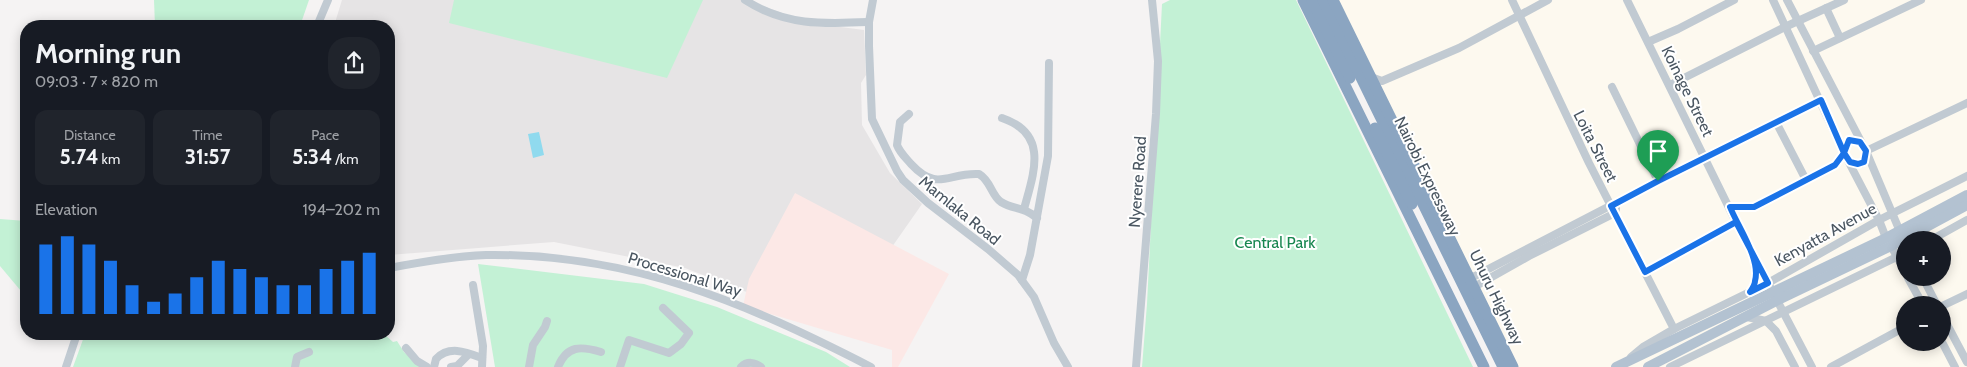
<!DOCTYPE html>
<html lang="en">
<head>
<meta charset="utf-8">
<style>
  :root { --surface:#171b24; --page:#20242c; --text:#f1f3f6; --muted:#9ea1a6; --accent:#1a73e8 }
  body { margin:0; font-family:Cabin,sans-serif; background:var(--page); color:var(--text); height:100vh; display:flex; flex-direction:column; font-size:19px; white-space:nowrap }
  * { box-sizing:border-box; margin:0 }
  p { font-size:16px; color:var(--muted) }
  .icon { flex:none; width:28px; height:28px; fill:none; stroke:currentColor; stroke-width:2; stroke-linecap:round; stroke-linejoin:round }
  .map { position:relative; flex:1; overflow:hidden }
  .drawer { position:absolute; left:20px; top:20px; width:375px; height:320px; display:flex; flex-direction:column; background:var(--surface); border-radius:20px; box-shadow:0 2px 12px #0003 }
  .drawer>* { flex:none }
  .controls { position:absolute; left:1896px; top:231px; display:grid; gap:10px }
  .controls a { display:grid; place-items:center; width:55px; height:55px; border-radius:50%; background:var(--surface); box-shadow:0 2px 12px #0003; font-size:25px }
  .pin { position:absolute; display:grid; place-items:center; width:42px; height:42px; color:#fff; margin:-51px -21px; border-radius:50% 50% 50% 0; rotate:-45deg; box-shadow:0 0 5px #0007 }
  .pin .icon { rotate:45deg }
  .round { display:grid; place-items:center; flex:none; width:52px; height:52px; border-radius:20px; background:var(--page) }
  .head { display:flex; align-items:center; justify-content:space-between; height:85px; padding:0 15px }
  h1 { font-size:28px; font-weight:700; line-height:38px }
  .stats { display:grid; grid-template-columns:repeat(3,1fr); gap:8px; height:85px; padding:5px 15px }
  .stats div { display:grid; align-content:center; border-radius:12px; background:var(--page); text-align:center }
  .stats b { font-size:21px; font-weight:700 }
  .stats small { font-size:14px; font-weight:400 }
  .stats p { font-size:14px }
  .chart { height:140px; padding:10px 15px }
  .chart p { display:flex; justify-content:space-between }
  .chart svg { width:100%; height:90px; margin-top:5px; stroke:var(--accent); stroke-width:6 }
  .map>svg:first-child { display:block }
  .commercial { fill:#fdf9ef; fill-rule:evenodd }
  .education { fill:#e6e4e5 }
  .medical { fill:#fce8e6 }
  .green { fill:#c3f1d5 }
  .water { fill:#90daee }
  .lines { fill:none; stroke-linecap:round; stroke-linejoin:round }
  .minor { stroke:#c1cad2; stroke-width:8 }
  .major { stroke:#b3c2d1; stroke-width:10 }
  .highway { stroke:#8ba5c1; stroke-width:11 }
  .route-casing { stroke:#fff; stroke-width:10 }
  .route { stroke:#1a73e8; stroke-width:6 }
  .labels { text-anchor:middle; stroke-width:4; stroke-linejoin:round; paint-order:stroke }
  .street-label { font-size:16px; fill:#4a5661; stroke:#fff }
  .park-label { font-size:16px; fill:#17864f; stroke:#fff }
</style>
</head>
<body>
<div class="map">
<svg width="1967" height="367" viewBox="0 0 1967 367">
  <rect width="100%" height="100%" fill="#f5f3f3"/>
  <path class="commercial" d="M1325 0H1967V367H1498ZM1905 240H1942V278H1905ZM1905 305H1942V342H1905Z"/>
  <path class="education" d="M342 0H746L810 23 864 30 866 75 861 83 862 125 890 173 922 204 836 327 685 268 554 242 389 255V26H334Z"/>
  <path class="medical" d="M795 193 949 274 898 367H892V350L743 306 749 279Z"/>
  <g class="green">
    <path d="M154 0H309L300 26H155Z"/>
    <path d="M454 0H703L667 78 449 23Z"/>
    <path d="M1170 0H1296L1473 367H1142L1147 304 1162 4Z"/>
    <path d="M0 219 26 221V297L0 266Z"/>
    <path d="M478 264 644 284 717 307 826 352 850 367H495Z"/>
    <path d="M85 334H384L393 342 397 341 404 352 421 367H73Z"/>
  </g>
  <path class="water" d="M539 132 544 155 533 158 528 134Z"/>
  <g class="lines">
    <g class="minor">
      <path d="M745 0C785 26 824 24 869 22"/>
      <path d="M873 0 869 22V46L872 119 897 171 903 180 928 203 988 249 1018 275 1034 297 1054 343 1068 367"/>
      <path d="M1512 0 1589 163 1674 329"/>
      <path d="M1627 0 1736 222 1812 367"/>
      <path d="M1773 0 1844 153 1879 220 1886 238"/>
      <path d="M1787 0 1866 151 1901 234"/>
      <path d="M1826 8 1840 38"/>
      <path d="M317 26 328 0"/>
      <path d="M1648 42 1678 29 1734 0"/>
      <path d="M1813 51 1921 0"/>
      <path d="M1371 77 1382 81 1459 48 1548 0"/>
      <path d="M1670 85 1787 26 1844 0"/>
      <path d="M1612 87 1658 181"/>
      <path d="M909 114 900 122 897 145C900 153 906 158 911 164 938 193 948 172 979 174 991 181 991 195 1001 202 1014 210 1023 206 1037 218"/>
      <path d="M1002 118C1049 134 1034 172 1024 209"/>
      <path d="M1776 122 1806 180"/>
      <path d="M1850 162 1861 164 1865 160 1866 151 1967 103"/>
      <path d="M1730 207H1754L1835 165 1844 153 1849 140 1860 142"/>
      <path d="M1931 240 1967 220"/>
      <path d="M1891 246 1905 271"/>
      <path d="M389 268C421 262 454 256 486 255 631 253 746 303 871 367"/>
      <path d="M1645 272 1736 222"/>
      <path d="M1469 277 1475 276 1658 181 1821 100"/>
      <path d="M1908 278 1923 305"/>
      <path d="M1923 278 1937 305"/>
      <path d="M1022 280 1030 255 1048 156 1049 63"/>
      <path d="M473 285 483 346 482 367"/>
      <path d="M1474 287 1529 256 1615 213 1616 209"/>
      <path d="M1750 292 1756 280 1754 260"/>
      <path d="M1942 306 1967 294"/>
      <path d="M1942 315 1967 362"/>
      <path d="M1747 317 1766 321 1776 331 1795 367"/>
      <path d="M1942 342 1955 367"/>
      <path d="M406 348 417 361 427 367"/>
      <path d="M1631 357 1643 347 1674 329 1768 283 1879 220 1967 176"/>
      <path d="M66 367 77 334"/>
      <path d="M295 367 297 357 309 352"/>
      <path d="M434 367 436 359C449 345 466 352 482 358"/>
      <path d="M451 367 457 366 468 355"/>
      <path d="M529 367 533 345 545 327 547 321"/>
      <path d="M558 367C567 345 581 346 601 352"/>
      <path d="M620 367 629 340 669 353 681 344 689 333 663 308"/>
      <path d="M741 367C747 361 755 362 761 367"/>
      <path d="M1136 367 1156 114 1158 61 1152 0"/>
      <path d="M1670 367 1905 253"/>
      <path d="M1831 367 1905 327"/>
    </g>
    <g class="major">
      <path d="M1616 367 1886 238 1967 195"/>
      <path d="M1648 367 1776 301 1891 246 1967 205"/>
    </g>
    <g class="highway">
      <path d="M1303 0 1484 367"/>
      <path d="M1312 0 1350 78"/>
      <path d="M1323 0 1503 367"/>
      <path d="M1333 0 1513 367"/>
      <path d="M1375 128 1412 204"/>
    </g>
  </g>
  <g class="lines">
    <defs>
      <path id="route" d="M1658 181 1611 206 1645 272 1736 222 1768 283 1750 292C1752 289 1755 285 1755 281 1761 259 1738 227 1730 207H1754L1835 165 1844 153 1849 140 1860 142 1866 151 1864 162 1858 164 1850 162 1844 153 1821 100 1658 181"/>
    </defs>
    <use href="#route" class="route-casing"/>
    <use href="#route" class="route"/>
  </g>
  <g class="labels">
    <g class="street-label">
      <text transform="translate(1688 91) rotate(64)" y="6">Koinage Street</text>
      <text transform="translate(1596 146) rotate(63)" y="6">Loita Street</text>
      <text transform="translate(1428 176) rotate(64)" y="6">Nairobi Expressway</text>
      <text transform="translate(1137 182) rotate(-86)" y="6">Nyerere Road</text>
      <text transform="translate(960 210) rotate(39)" y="6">Mamlaka Road</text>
      <text transform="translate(1825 234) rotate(-29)" y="6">Kenyatta Avenue</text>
      <text transform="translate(685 274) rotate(17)" y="6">Processional Way</text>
      <text transform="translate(1497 297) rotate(64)" y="6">Uhuru Highway</text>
    </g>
    <g class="park-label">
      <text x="1275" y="248">Central Park</text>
    </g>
  </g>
</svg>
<div class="controls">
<a>+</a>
<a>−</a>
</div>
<div class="pin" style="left:1658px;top:181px;background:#1e9e55"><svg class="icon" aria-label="arrive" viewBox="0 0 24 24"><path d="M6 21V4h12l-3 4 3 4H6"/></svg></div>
<section class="drawer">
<div class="head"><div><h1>Morning run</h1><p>09:03 · 7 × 820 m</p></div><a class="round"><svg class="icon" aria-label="share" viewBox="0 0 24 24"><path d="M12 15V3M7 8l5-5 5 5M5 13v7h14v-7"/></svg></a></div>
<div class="stats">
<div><p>Distance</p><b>5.74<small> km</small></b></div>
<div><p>Time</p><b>31:57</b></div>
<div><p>Pace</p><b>5:34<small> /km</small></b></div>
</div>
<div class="chart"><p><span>Elevation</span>194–202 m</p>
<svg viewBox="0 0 160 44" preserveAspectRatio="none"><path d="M5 44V10M15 44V6M25 44V10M35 44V18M45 44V30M55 44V38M65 44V34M75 44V26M85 44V18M95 44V22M105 44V26M115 44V30M125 44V30M135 44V22M145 44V18M155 44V14"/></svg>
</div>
</section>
</div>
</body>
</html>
